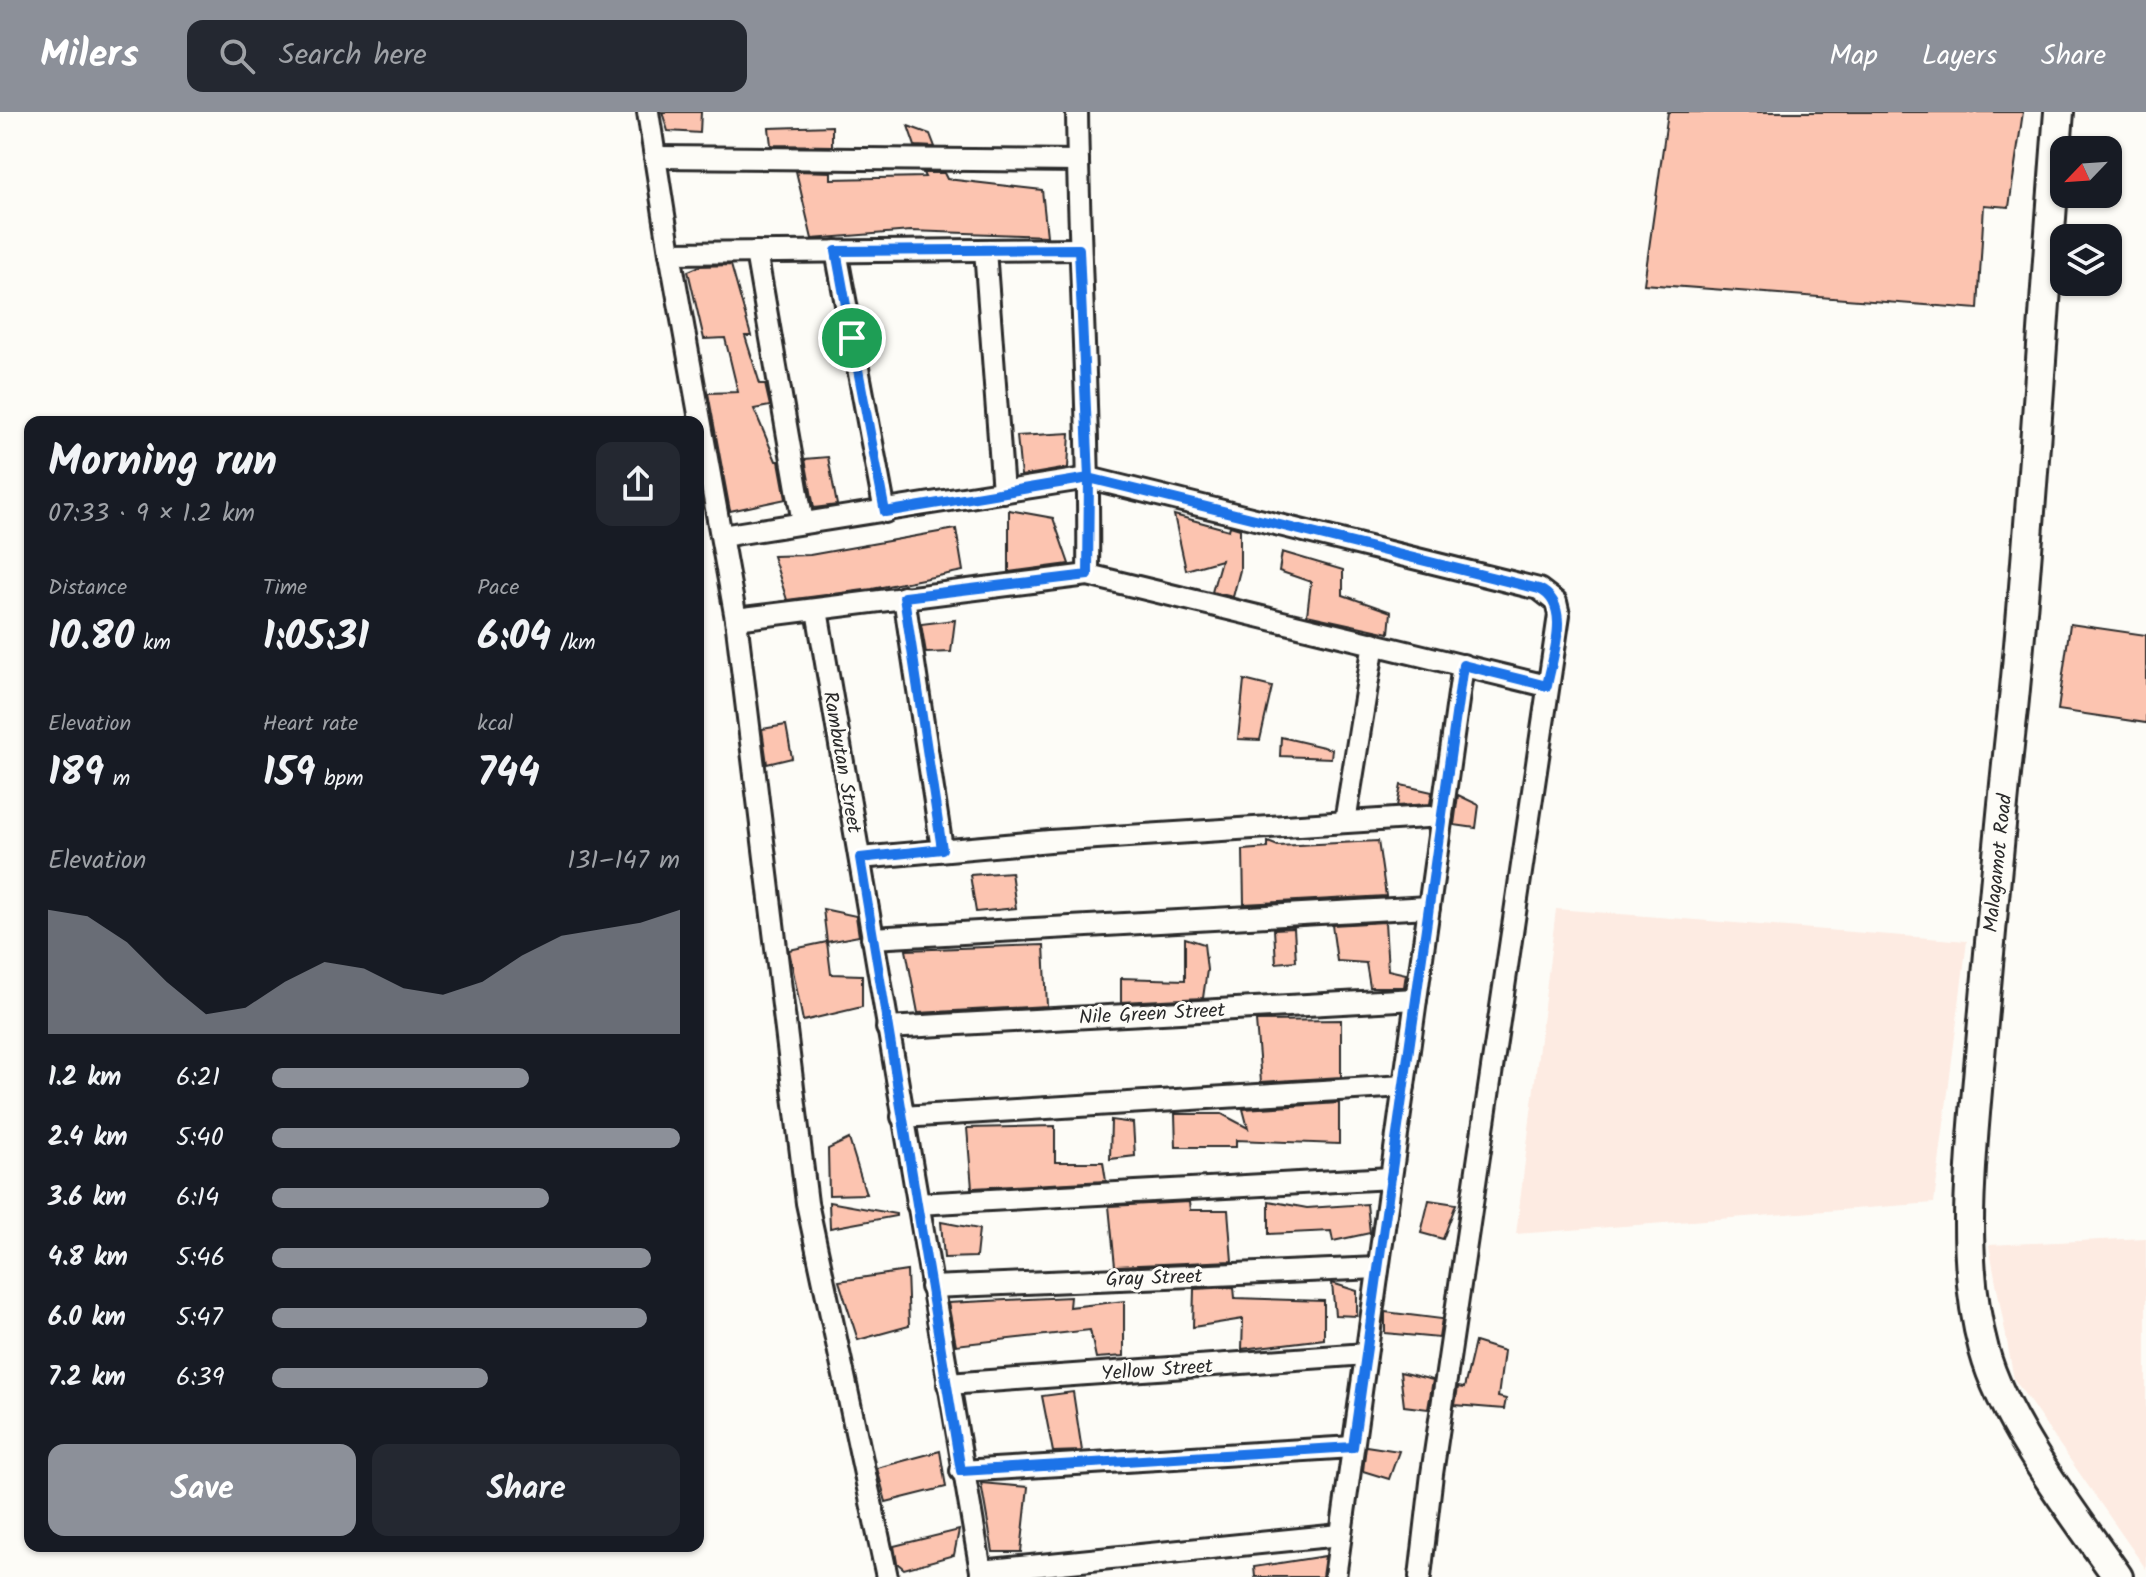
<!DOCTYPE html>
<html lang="en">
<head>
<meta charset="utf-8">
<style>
  :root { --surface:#171b24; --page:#242831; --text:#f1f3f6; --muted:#9ea1a6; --accent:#8c9099 }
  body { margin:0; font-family:Kalam,sans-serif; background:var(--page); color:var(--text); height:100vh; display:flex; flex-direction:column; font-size:30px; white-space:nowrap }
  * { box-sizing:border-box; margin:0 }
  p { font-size:26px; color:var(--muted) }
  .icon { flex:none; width:44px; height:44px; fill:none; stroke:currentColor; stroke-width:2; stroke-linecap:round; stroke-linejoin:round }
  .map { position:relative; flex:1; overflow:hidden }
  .side { position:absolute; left:24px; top:304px; width:680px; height:1136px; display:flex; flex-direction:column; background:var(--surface); border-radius:16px; box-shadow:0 2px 6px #0004 }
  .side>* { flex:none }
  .needle { width:52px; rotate:245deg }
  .buttons { position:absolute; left:2050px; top:24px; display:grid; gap:16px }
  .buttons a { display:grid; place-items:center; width:72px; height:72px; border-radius:16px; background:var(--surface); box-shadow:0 2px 6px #0004; font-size:40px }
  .pin { position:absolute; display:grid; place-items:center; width:68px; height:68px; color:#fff; margin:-34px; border:4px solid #fff; border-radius:50%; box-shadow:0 2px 8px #0007 }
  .round { display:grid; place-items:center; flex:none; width:84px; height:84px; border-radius:16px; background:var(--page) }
  .overview { display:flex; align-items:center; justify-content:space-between; height:136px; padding:0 24px }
  h1 { font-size:44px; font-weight:800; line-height:60px }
  .stats { display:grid; grid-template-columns:repeat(3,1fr); gap:12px; height:136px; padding:8px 24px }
  .stats div { display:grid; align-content:center }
  .stats b { font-size:40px; font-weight:800 }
  .stats small { font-size:22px; font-weight:400 }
  .stats p { font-size:22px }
  .chart { height:224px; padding:16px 24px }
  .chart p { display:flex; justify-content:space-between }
  .chart svg { width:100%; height:144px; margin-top:8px; fill:var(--accent); opacity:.7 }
  .button { display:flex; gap:16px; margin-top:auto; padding:16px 24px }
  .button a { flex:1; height:92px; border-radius:16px; background:var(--accent); color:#fff; font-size:32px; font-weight:800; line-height:92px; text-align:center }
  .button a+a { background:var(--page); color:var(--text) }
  ul { padding:0 24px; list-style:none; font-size:26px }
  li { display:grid; grid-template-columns:128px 96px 1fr; align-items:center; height:60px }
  li i { height:20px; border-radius:10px; background:var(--accent) }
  header { display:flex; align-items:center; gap:48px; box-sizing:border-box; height:112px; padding:0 40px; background:var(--accent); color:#fff }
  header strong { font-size:38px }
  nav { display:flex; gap:44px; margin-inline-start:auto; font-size:28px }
  .search { width:560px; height:72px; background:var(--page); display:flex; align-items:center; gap:20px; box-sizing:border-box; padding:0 28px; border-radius:16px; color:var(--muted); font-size:30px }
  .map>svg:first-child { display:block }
  .built { fill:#fdebe2 }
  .building { fill:#fcc4b0; stroke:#2b2b2b; stroke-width:2 }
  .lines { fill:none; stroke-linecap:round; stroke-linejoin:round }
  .street-casing { stroke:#2b2b2b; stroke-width:26 }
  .secondary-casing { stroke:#2b2b2b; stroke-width:34 }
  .street { stroke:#fdfcf7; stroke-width:20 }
  .secondary { stroke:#fdfcf7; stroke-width:28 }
  .route-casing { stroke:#fff; stroke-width:16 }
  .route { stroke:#1a73e8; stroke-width:10 }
  .labels { text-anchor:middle; stroke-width:6; stroke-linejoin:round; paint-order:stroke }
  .street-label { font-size:20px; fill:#2b2b2b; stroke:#fdfcf7 }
</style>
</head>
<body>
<header>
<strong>Milers</strong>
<div class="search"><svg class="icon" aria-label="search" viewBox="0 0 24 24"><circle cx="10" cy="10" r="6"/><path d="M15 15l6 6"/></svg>Search here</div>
<nav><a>Map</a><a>Layers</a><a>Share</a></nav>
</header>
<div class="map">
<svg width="2146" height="1465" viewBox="0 0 2146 1465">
  <rect width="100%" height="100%" fill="#fdfcf7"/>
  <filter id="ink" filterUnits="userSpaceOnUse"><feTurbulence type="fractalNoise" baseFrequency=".0125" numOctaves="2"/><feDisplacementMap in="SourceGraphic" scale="16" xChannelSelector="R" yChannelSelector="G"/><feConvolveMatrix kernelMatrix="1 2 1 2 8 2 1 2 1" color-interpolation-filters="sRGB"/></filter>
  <g filter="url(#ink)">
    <g class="built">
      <path d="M1556 797 1967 829 1934 1091 1516 1122Z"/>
      <path d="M2146 1126V1457L2014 1267 1989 1133Z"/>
    </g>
    <g class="building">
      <path d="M662 0H701L700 21 668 19Z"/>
      <path d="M1668 0H2023L2009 95 1984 93 1978 197 1644 172Z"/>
      <path d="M832 14V34L771 33 769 16Z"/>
      <path d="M908 14 930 22 935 35 915 34Z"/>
      <path d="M796 59 831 60V67L925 65 923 61H944L947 67 1042 78 1047 124 911 119 812 127Z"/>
      <path d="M731 153 751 224H745L760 272H765L770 294 754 297 776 349H779L786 387 730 399 708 281 738 280 725 226 704 227 688 159 700 154Z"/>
      <path d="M1070 321 1068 356 1021 364 1017 324Z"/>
      <path d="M828 345 837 393 814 396 805 347Z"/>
      <path d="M1009 398 1053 406 1069 452 1009 460Z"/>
      <path d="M1174 403 1229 418 1230 414 1240 417V458L1233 485 1212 480 1221 448 1186 458Z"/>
      <path d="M956 417 963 459 872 477 787 488 773 444 810 443Z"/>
      <path d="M1282 440 1343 458V483L1391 500 1389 521 1307 503 1311 470 1279 459Z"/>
      <path d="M955 508 951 540 926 541 921 512Z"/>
      <path d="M2070 512 2146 523V611L2058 598Z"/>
      <path d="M1244 568 1272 575 1260 628 1238 627Z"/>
      <path d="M786 613 792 646 767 652 762 617Z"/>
      <path d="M1281 625 1332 637 1331 646 1280 644Z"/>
      <path d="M1401 673 1432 680 1430 692 1397 694Z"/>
      <path d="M1458 683 1479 693 1476 716 1454 713Z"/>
      <path d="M1378 729 1386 784 1244 792 1243 738 1268 736V730L1278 734Z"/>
      <path d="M1011 760 1016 796 976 800 970 763Z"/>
      <path d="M823 797 856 804 859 824 827 830Z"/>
      <path d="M1385 810 1388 858 1406 862 1404 875H1370L1366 851 1337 849 1332 813Z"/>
      <path d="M1294 816 1296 849 1276 851 1274 817Z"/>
      <path d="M1185 826 1204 832 1207 858 1203 886 1121 890V866L1185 868Z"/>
      <path d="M827 830 831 862 862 863V895L803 909 789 838Z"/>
      <path d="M1044 833 1047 894 918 901 906 838Z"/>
      <path d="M1341 908V965L1261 970 1256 909Z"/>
      <path d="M1339 991V1032L1236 1028V1035H1176L1175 1002H1222L1248 1016 1243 997Z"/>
      <path d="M1111 1008 1133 1011 1135 1044 1110 1047Z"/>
      <path d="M1055 1014V1050H1103L1106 1069 972 1076 967 1016Z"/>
      <path d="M849 1027 866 1082 829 1083 828 1037Z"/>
      <path d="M1429 1088 1456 1092 1443 1127 1421 1121Z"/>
      <path d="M1269 1089 1307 1096 1367 1092 1370 1121 1333 1129 1331 1119 1269 1122Z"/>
      <path d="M829 1090 896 1102V1104L830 1116Z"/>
      <path d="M1189 1090 1190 1098H1228L1232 1149 1115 1154 1109 1094Z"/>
      <path d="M941 1110 979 1117 976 1145 944 1146Z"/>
      <path d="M907 1159 909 1214 858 1228 839 1169Z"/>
      <path d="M1332 1171 1357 1179V1204L1335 1203Z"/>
      <path d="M1234 1175 1235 1186 1324 1189V1227L1242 1237 1243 1207 1193 1215 1194 1177Z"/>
      <path d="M1070 1185 1069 1195 1124 1189V1244L1096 1246 1090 1218 956 1233 948 1191Z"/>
      <path d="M1385 1200 1442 1207 1439 1226 1385 1221Z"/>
      <path d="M1475 1230 1504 1239 1498 1285 1506 1287 1504 1297 1455 1293 1458 1275 1464 1276Z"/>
      <path d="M1400 1260 1433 1268 1428 1297 1404 1294Z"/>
      <path d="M1073 1280 1082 1339 1053 1340 1042 1284Z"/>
      <path d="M1366 1334 1399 1339 1389 1367 1363 1359Z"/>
      <path d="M940 1339 946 1375 886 1390 877 1356Z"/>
      <path d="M981 1371 1028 1375 1021 1440H993Z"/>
      <path d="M959 1418 954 1443 904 1457 897 1451 894 1434Z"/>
      <path d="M1325 1444 1322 1465H1255L1254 1455Z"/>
    </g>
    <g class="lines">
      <defs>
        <g id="street">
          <path d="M648 0 670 141 736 507 807 1091 887 1465"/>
          <path d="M1077 0C1079 154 1090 309 1088 463"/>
          <path d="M656 45 1078 49"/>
          <path d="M985 138 1003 380"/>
          <path d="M836 139 885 400"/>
          <path d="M756 140 803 411"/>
          <path d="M670 141 1079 137"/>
          <path d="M722 424 1089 366 1539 477 1556 490 1559 503 1432 1362 1420 1465"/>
          <path d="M904 485 942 737"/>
          <path d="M817 498 982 1465"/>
          <path d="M736 507 1088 463 1547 574"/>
          <path d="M1345 710 1374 531"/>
          <path d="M860 746 1050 729 1442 704"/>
          <path d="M872 826 1429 795"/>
          <path d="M887 916 1416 887"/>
          <path d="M902 1005 1404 974"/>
          <path d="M917 1092 1391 1066"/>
          <path d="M931 1175 1378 1156"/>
          <path d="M948 1272 1366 1242"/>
          <path d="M961 1359 1353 1335"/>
          <path d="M981 1459 1340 1423"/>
          <path d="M1335 1465 1463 553"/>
        </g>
        <path id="secondary" d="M2059 0C2043 199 2033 399 2013 597 2000 712 1990 828 1980 944 1972 1040 1958 1143 1984 1238 2003 1310 2075 1404 2118 1465"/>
      </defs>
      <use href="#street" class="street-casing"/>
      <use href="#secondary" class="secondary-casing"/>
      <use href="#street" class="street"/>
      <use href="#secondary" class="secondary"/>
    </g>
  </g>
  <g class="lines" filter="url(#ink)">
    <defs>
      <path id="route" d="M852 226 885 400 1089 366 1088 463 904 485 942 737 860 746 961 1359 1353 1335 1463 553 1547 574C1552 545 1573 492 1539 477L1089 366 1079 137 836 139 852 226"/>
    </defs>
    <use href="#route" class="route-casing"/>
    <use href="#route" class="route"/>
  </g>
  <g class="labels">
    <g class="street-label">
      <text transform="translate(843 650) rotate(80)" y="7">Rambutan Street</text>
      <text transform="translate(1997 751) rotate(-84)" y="7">Malagamot Road</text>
      <text transform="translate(1152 901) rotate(-3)" y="7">Nile Green Street</text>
      <text transform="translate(1154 1165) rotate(-2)" y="7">Gray Street</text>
      <text transform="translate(1157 1257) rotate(-4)" y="7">Yellow Street</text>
    </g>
  </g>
</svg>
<div class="buttons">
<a><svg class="needle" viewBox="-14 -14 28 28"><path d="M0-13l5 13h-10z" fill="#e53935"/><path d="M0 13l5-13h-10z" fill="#9ea1a6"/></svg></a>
<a><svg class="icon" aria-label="layers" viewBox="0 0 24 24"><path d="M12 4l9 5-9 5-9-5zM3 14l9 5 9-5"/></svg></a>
</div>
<div class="pin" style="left:852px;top:226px;background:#1e9e55"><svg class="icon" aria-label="arrive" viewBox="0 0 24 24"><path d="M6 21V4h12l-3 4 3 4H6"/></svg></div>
<section class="side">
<div class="overview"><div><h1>Morning run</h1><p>07:33 · 9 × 1.2 km</p></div><a class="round"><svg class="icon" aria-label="share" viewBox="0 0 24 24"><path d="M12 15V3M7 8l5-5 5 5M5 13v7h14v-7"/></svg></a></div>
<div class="stats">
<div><p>Distance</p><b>10.80<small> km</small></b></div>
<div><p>Time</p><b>1:05:31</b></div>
<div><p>Pace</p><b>6:04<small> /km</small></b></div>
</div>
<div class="stats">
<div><p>Elevation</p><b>189<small> m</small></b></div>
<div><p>Heart rate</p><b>159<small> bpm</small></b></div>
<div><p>kcal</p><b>744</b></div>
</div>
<div class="chart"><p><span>Elevation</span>131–147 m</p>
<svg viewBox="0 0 160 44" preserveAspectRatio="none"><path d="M0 44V6L10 8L20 16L30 28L40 38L50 36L60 28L70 22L80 24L90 30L100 32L110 28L120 20L130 14L140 12L150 10L160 6V44z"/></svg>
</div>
<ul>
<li><b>1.2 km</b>6:21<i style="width:63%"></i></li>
<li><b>2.4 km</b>5:40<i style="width:100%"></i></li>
<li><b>3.6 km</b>6:14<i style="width:68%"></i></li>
<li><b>4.8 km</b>5:46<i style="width:93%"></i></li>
<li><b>6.0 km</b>5:47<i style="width:92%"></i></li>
<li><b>7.2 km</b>6:39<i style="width:53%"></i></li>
</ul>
<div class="button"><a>Save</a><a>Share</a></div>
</section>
</div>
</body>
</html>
